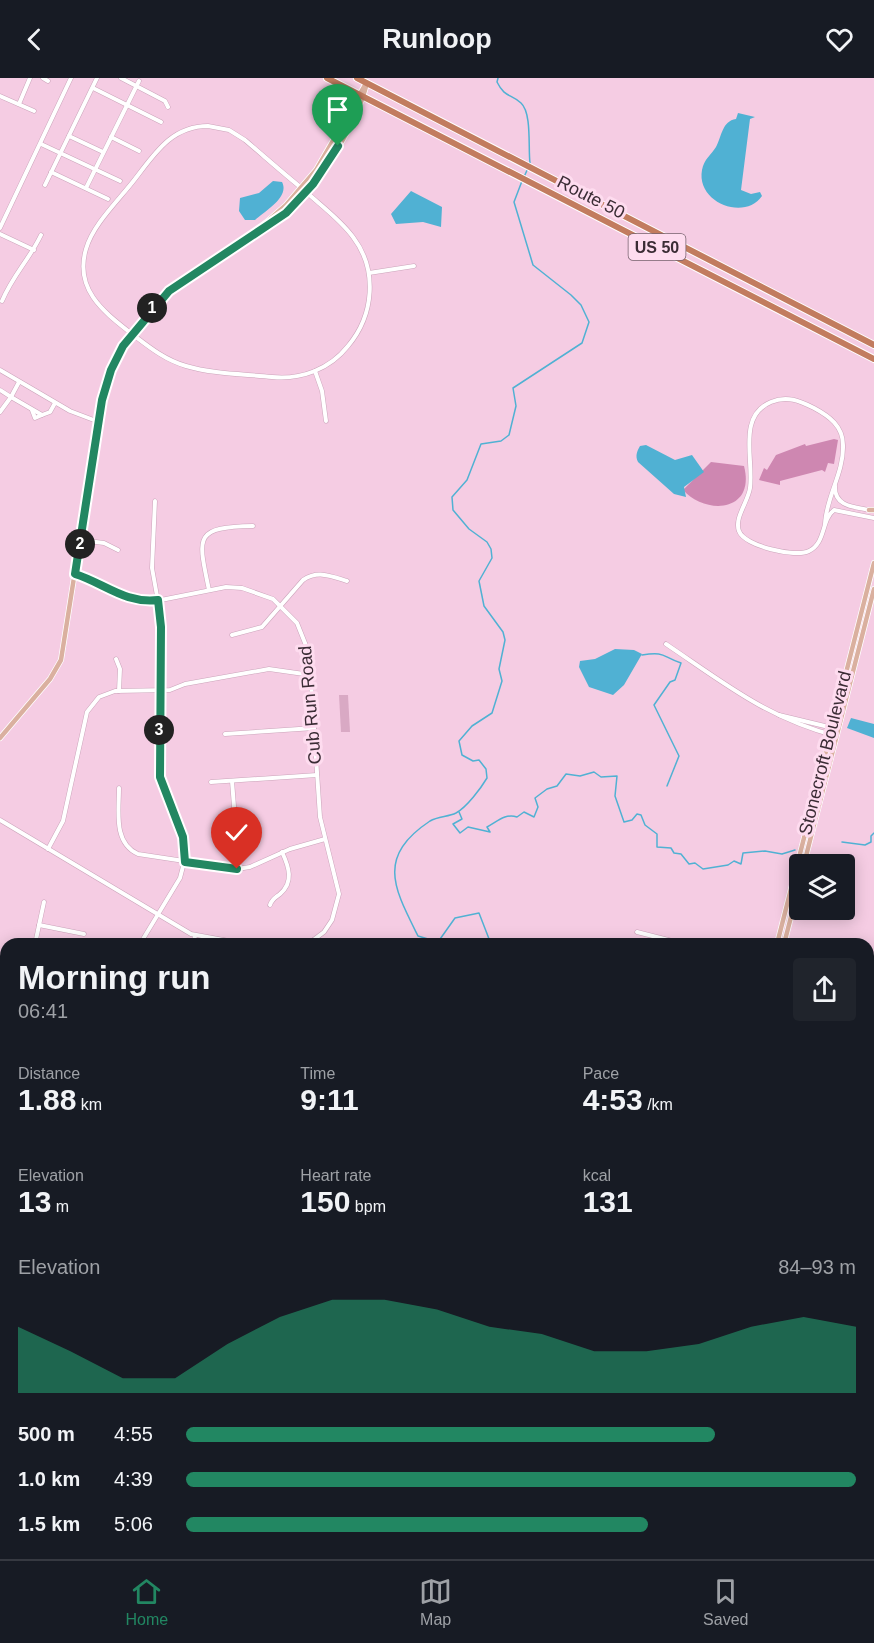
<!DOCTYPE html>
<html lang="en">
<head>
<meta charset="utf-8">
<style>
  :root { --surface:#171b24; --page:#20242c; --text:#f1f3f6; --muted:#9ea1a6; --line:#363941; --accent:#228762 }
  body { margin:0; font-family:Arial,sans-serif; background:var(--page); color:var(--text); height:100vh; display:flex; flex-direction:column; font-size:22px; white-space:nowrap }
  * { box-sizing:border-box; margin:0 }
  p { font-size:20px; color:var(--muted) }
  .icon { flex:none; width:33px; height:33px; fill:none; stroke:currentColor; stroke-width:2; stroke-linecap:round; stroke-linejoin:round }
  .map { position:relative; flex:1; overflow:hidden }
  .drawer { position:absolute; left:0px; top:860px; width:874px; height:622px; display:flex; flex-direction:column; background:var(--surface); border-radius:18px 18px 0 0; box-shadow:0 3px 15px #0003 }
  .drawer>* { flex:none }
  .buttons { position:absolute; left:789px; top:776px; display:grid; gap:12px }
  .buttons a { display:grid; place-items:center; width:66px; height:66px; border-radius:6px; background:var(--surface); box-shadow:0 3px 15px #0003; font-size:30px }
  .pin { position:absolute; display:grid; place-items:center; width:51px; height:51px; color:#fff; margin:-62px -26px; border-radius:50% 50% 50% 0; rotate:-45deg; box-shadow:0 0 6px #0007 }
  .pin .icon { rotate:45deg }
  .km { position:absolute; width:30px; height:30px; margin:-15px; border-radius:50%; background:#222; color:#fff; font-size:16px; line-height:30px; text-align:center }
  .round { display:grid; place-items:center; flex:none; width:63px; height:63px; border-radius:6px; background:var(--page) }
  .head { display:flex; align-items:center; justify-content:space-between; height:102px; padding:0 18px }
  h1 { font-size:33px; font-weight:800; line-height:45px }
  .stats { display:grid; grid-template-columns:repeat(3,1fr); gap:9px; height:102px; padding:6px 18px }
  .stats div { display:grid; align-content:center }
  .stats b { font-size:30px; font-weight:800 }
  .stats small { font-size:16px; font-weight:400 }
  .stats p { font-size:16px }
  .chart { height:168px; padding:12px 18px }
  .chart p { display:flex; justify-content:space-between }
  .chart svg { width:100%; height:108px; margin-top:6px; fill:var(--accent); opacity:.7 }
  ul { padding:0 18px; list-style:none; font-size:20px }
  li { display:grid; grid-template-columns:96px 72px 1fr; align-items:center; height:45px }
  li i { height:15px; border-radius:8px; background:var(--accent) }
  header { display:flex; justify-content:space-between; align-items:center; height:78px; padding:0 18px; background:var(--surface); font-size:27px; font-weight:800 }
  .tab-bar { display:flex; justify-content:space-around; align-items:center; height:84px; border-top:2px solid var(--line); background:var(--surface); font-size:16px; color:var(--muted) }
  .tab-bar a { display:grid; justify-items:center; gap:3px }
  .tab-bar .active { color:var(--accent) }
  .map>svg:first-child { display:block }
  .green { fill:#d9a9c4 }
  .forest { fill:#ce87b1 }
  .water { fill:#50b1d3 }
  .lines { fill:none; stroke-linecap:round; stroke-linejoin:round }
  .stream { stroke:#50b1d3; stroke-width:1.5 }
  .minor-casing { stroke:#cba4ba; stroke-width:5 }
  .major-casing { stroke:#fff; stroke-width:6 }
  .highway-casing { stroke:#fff; stroke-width:8 }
  .minor { stroke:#fff; stroke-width:4 }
  .major { stroke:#dab09f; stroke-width:4.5 }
  .highway { stroke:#c27c5f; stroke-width:6 }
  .route-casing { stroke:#fff; stroke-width:12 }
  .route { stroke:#228762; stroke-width:8 }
  .labels { text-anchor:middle; stroke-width:6; stroke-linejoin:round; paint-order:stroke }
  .shield { fill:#fedcef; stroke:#76616d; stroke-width:1.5 }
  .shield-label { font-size:16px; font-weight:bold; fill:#3b2c35 }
  .street-label { font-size:18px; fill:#3b2c35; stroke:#fedcef }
</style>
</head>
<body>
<header><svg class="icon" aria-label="back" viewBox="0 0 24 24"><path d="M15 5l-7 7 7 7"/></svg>Runloop<svg class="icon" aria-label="heart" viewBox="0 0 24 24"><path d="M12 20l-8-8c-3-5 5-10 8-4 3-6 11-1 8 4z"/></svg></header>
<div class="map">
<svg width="874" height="1481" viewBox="0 0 874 1481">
  <rect width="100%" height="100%" fill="#f5cce3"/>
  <g class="green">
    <path d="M348 617 350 654H341L339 617Z"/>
    <path d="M0 888 6 894V1475L0 1474Z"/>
    <path d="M9 1476H469L468 1481H35Z"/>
  </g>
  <g class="forest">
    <path d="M834 361 838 362 834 386 828 385 825 394 822 392 780 403V407L759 402 764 390 767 392 776 377 805 366 806 368Z"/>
    <path d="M711 384 744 388C756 435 705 437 683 412Z"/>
    <path d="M583 1476H628L613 1481H566Z"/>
  </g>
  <g class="water">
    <path d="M738 35 755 39 750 41 741 112 751 116 760 114 762 118C745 143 696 125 702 92 704 81 711 77 716 69 722 58 722 43 736 41Z"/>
    <path d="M273 103 282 104C290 119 265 133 255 142H245L239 133 240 120 259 115Z"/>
    <path d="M411 113 442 129 441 149 423 144 396 146 391 136Z"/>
    <path d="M646 367 675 382 692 377 704 394 684 409 686 419 674 416 638 384C635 378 637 373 640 368Z"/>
    <path d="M615 571 634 572 642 576 624 607 613 617 589 609 579 589 580 583 595 581Z"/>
    <path d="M851 640 874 646V660L847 650Z"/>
  </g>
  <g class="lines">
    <g class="stream">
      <path d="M498 0 497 4C505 20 510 15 521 25 532 35 528 70 530 85"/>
      <path d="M524 99 528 90"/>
      <path d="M642 577C666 573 662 579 681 585L675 602 670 604 654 627 679 678 667 708"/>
      <path d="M459 734 462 741 453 746 460 755 468 749 490 754 487 749C497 744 505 735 517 739L524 734 534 739 538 729 535 720 547 711 557 708 566 696 580 698 594 694 601 699 617 698 615 718 624 744 632 742 637 736 641 737 645 747 657 756V769L671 770 674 775 681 776 689 786 695 785 703 791 728 787 734 783 741 786 743 775 765 773 782 776 795 772"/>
      <path d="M842 764 865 767 871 764V758L874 755"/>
      <path d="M491 866 479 835 455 840 438 864 418 858C394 810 376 779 430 743 438 738 448 739 456 735 467 729 481 710 487 700L486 691 479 682 473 683 462 677 459 663 472 648 492 635 502 603 499 591 505 562 503 554 484 528 479 503 492 480 491 471 487 464 469 451 453 432 452 419 467 402 481 366 501 363 509 357 516 328 513 310 582 265 589 244 581 227 571 217 533 187 514 124 522 103"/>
      <path d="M868 1036 874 1038"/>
      <path d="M463 1481 465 1476"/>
    </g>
    <defs>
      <g id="minor">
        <path d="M43 0 48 3"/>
        <path d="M121 0 165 23 168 29"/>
        <path d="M93 10 161 44"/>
        <path d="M0 18 34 33"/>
        <path d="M19 26 30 0"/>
        <path d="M208 48 229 52 245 62C265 79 284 96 304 112 320 127 340 141 353 159 378 192 374 237 348 268 330 291 301 302 272 299 244 296 213 296 186 288 165 282 149 269 132 256 104 234 74 212 86 171 93 146 119 122 135 101 155 75 172 48 208 48Z"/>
        <path d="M69 58 103 74"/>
        <path d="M111 59 139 73"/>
        <path d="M41 66 120 103"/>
        <path d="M51 94 108 121"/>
        <path d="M45 107 97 0"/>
        <path d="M86 110 139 3"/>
        <path d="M0 150 71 0"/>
        <path d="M0 156 34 172"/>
        <path d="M369 195 414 188"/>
        <path d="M2 223C13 197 29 182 41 157"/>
        <path d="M0 292 70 333 99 344"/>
        <path d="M315 293 322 313 326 343"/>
        <path d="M0 312 11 319 19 304"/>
        <path d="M32 332 35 340 42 337"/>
        <path d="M0 334 11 319 42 337 50 334 55 325"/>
        <path d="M835 408C834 429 855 429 870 432"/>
        <path d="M825 446C826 419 844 395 843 367 843 348 829 338 814 330 800 323 787 317 771 324 737 338 754 382 750 410 748 424 734 440 739 453 744 468 796 480 809 473 826 465 821 442 834 432L874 440"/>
        <path d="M80 462 104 465 118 472"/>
        <path d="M75 496 94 502 124 519 139 523H156L226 509 242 510 273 521 297 545 309 575 320 739 339 816 332 842 324 854 308 866"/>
        <path d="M209 512C198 459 193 449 253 448"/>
        <path d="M232 557 262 549 303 502C318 492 331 498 347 503"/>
        <path d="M666 566C724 605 767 640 836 658"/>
        <path d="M116 581 120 591 119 613"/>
        <path d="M779 637 833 650"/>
        <path d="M225 656 314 650"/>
        <path d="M232 703 235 741"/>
        <path d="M211 704 317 697"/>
        <path d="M119 710C119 733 113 765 138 776L237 791 250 789 290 771 325 761"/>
        <path d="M0 742 191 856 245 866"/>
        <path d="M48 771 63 743 87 634 99 619 115 613 170 612 185 606 269 591 311 597"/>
        <path d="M270 827C272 821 275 820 280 816 294 804 289 789 282 774"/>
        <path d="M39 847 84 856"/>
        <path d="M637 854 684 866"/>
        <path d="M35 866 44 824"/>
        <path d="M140 866 180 800 186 777 183 759 160 699 161 540 152 490 155 423"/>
        <path d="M193 866 195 858"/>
        <path d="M872 1139 874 1144"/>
        <path d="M868 1174 874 1157"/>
        <path d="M868 1390 874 1388"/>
        <path d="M622 1481 638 1476"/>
      </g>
      <g id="major">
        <path d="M254 155 286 127 316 92 365 7"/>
        <path d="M869 432H874"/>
        <path d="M0 660 50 601 61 582 102 322C119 241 180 204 243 163 254 156 265 152 275 144 313 115 355 52 367 5"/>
        <path d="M804 786 874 511"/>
        <path d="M777 866 874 485"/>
        <path d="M784 866 800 804"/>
        <path d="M868 1185 874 1187"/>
        <path d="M868 1192 874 1193"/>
        <path d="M735 1476 737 1481"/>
        <path d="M742 1476 744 1481"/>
      </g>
      <g id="highway">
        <path d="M327 0 874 281"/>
        <path d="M357 0 874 267"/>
      </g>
    </defs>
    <use href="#minor" class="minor-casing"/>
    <use href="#major" class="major-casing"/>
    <use href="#highway" class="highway-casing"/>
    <use href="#minor" class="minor"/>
    <use href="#major" class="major"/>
    <use href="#highway" class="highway"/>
  </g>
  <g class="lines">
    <defs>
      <path id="route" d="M237 791 185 784 183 759 160 699 161 549 158 522C125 526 104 505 75 496L102 322 111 292 123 268 169 213 286 135 313 106 338 68"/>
    </defs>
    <use href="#route" class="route-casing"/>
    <use href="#route" class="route"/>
  </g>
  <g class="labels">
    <rect class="shield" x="628.5" y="156" width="57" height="26" rx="4.5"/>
    <g class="shield-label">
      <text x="657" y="175">US 50</text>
    </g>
    <g class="street-label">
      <text transform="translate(591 119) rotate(27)" y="6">Route 50</text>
      <text transform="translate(310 627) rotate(-95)" y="6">Cub Run Road</text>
      <text transform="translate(825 675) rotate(-76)" y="6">Stonecroft Boulevard</text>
    </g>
  </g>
</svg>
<div class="buttons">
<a><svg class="icon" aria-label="layers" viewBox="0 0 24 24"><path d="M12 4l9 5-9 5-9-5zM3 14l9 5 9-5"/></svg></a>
</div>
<div class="pin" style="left:338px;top:68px;background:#1e9e55"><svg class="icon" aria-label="arrive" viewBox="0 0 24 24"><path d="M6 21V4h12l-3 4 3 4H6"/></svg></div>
<div class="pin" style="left:237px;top:791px;background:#d93025"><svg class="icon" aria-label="check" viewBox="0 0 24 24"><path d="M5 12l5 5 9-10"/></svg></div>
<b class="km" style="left:152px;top:230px">1</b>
<b class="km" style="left:80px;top:466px">2</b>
<b class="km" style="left:159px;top:652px">3</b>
<section class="drawer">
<div class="head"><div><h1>Morning run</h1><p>06:41</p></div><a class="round"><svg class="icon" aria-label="share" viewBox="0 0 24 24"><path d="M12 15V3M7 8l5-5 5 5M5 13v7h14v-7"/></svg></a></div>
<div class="stats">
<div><p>Distance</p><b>1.88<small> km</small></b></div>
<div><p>Time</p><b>9:11</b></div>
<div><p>Pace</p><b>4:53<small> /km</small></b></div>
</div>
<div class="stats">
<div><p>Elevation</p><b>13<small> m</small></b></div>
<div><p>Heart rate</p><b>150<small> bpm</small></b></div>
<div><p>kcal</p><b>131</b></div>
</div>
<div class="chart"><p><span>Elevation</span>84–93 m</p>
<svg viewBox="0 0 160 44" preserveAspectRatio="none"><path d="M0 44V17L10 27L20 38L30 38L40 24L50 13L60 6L70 6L80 10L90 17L100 20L110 27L120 27L130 24L140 17L150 13L160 17V44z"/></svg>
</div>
<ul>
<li><b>500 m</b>4:55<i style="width:79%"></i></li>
<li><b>1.0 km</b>4:39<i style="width:100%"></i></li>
<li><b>1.5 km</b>5:06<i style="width:69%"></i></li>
</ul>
</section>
</div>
<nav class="tab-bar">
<a class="active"><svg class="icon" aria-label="home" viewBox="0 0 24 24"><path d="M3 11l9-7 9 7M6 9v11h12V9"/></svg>Home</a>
<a><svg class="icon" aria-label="map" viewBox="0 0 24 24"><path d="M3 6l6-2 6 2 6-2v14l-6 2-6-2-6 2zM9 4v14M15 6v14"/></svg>Map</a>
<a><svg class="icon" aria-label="saved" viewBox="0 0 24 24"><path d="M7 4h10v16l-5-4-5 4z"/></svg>Saved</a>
</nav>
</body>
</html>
